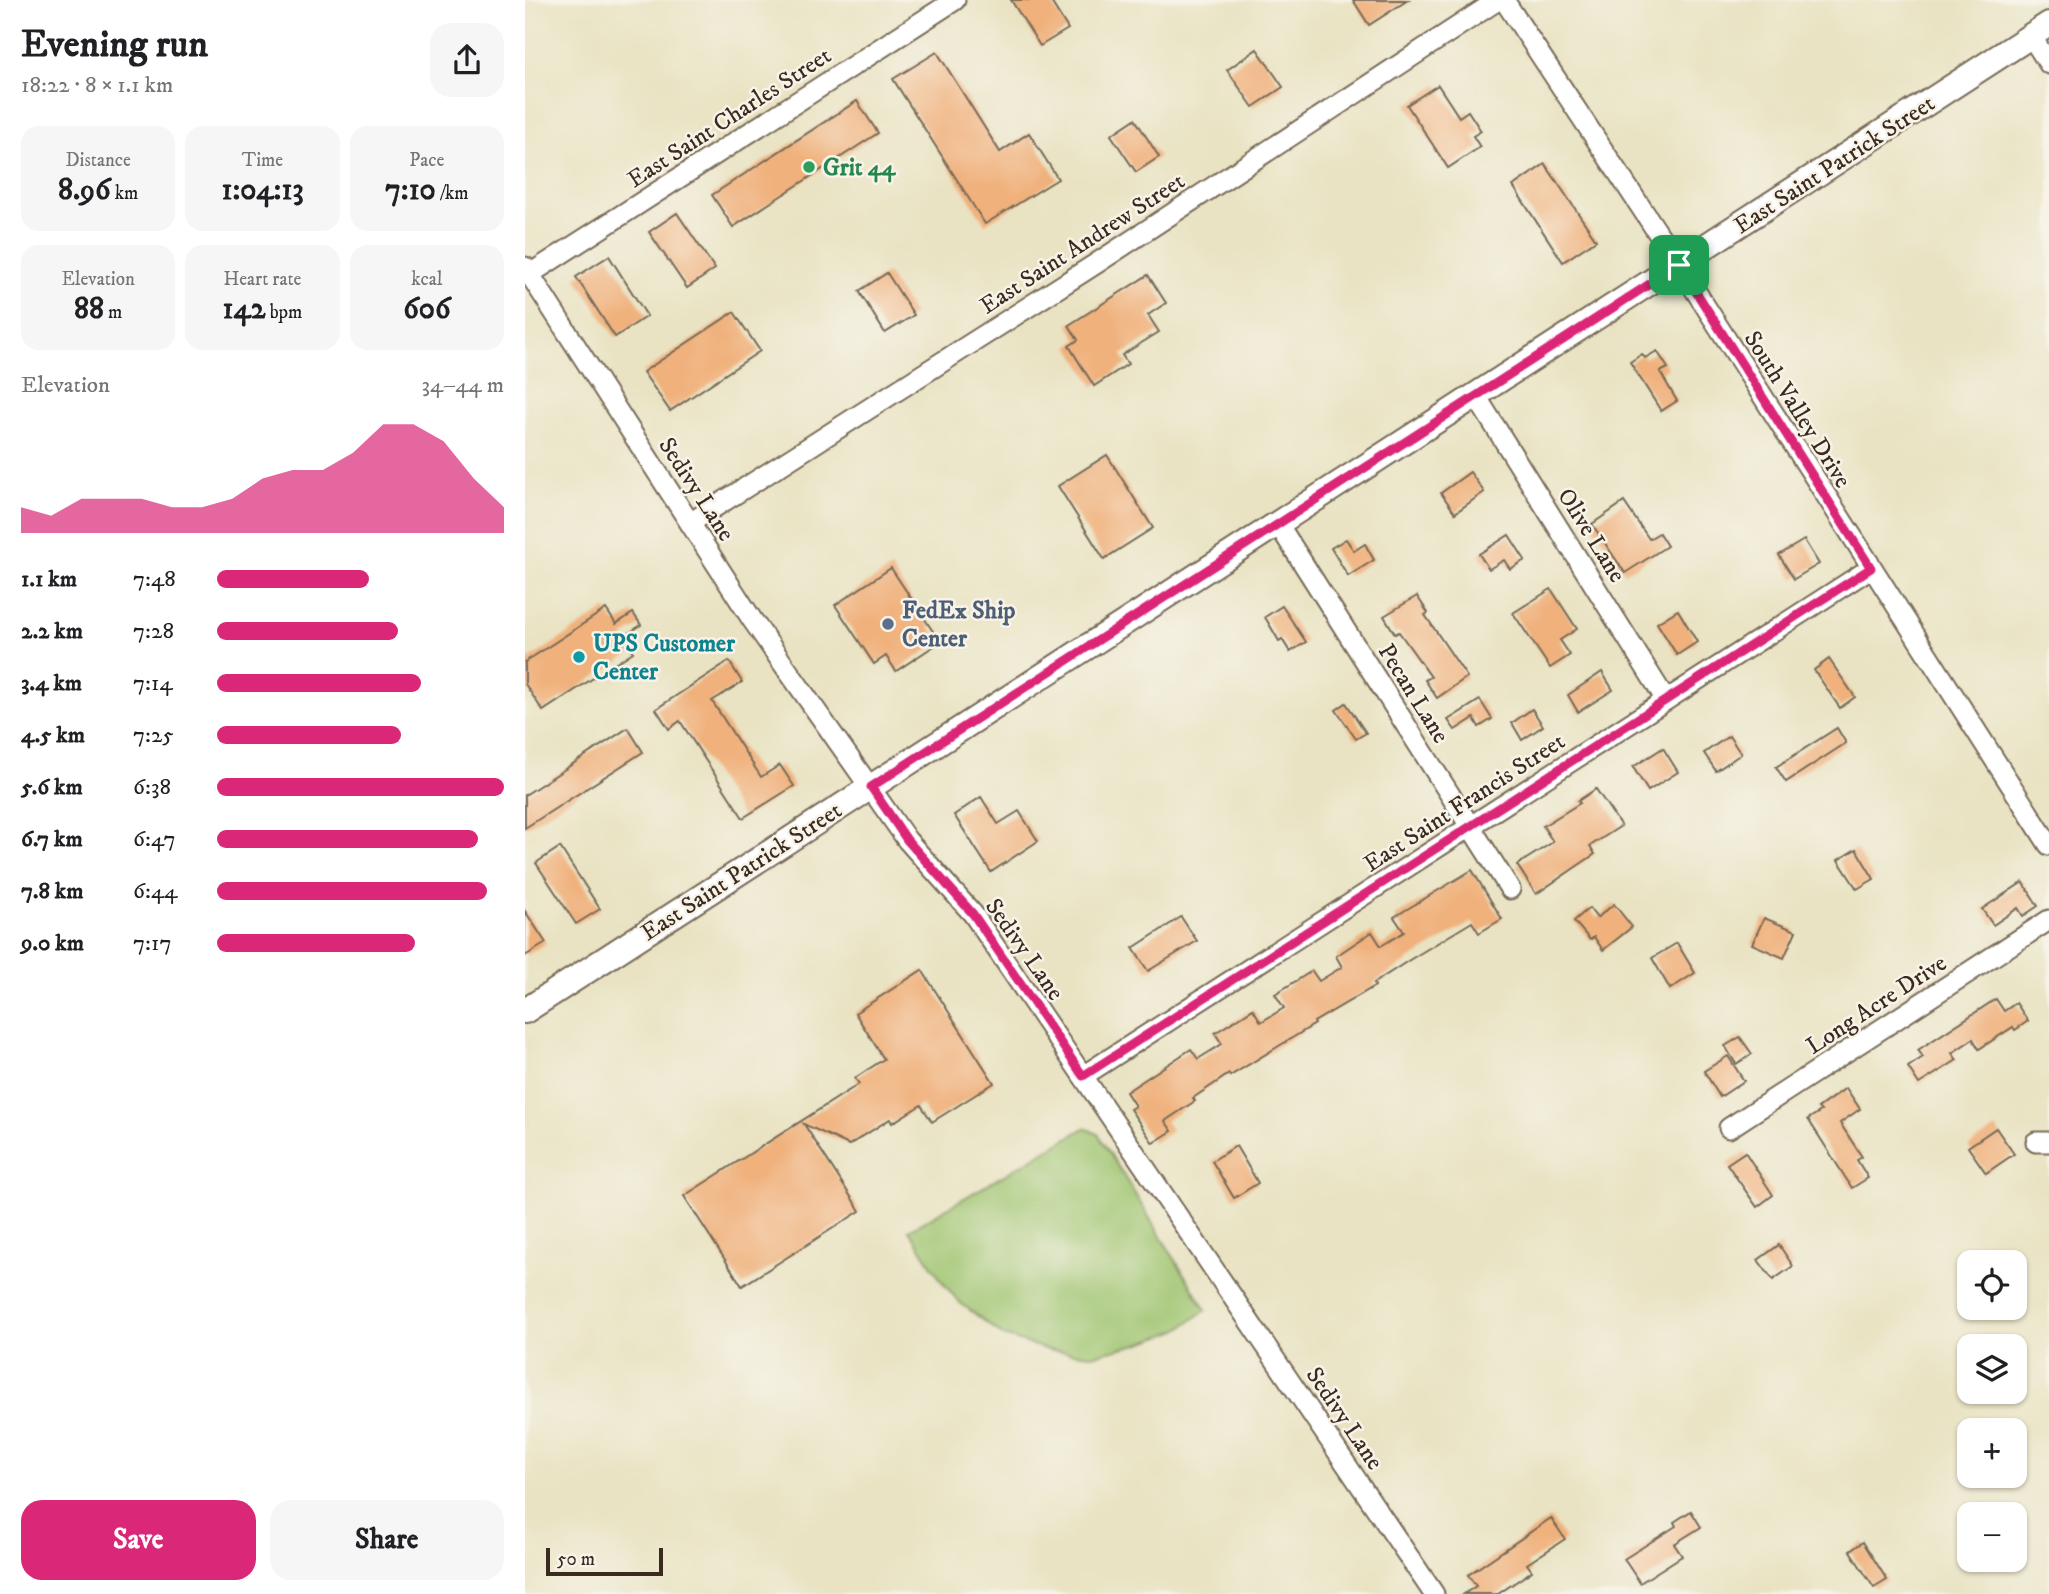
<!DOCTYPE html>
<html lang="en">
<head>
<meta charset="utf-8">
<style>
  :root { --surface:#fff; --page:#f6f6f6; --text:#202124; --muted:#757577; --accent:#db2777 }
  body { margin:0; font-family:"IM FELL DW Pica",serif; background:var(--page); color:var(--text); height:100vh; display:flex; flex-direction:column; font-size:26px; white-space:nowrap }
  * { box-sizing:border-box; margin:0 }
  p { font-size:23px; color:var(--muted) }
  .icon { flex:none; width:38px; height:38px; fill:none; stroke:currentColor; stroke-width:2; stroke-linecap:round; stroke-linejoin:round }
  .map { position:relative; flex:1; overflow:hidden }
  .details { display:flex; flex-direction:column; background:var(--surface); width:525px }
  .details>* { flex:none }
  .tools { position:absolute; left:1432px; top:1250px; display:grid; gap:14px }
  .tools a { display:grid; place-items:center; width:70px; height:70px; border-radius:14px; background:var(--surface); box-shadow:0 2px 5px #0004; font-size:35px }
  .scale { position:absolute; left:21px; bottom:18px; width:117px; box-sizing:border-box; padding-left:7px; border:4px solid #3b2a1e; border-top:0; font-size:19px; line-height:24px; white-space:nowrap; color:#3b2a1e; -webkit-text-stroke:5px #f7f3e8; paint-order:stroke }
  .pin { position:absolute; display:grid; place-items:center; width:60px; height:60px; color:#fff; margin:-30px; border-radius:14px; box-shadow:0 4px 10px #0006 }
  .round { display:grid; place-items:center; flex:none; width:74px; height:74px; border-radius:21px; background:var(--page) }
  .head { display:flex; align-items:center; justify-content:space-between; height:119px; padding:0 21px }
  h1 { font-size:38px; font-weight:700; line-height:52px }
  .metrics { display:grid; grid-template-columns:repeat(3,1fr); gap:10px; height:119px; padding:7px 21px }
  .metrics div { display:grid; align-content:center; border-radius:18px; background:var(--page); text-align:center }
  .metrics b { font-size:30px; font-weight:700 }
  .metrics small { font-size:19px; font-weight:400 }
  .metrics p { font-size:19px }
  .chart { height:196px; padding:14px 21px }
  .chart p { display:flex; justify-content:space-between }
  .chart svg { width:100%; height:126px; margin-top:7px; fill:var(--accent); opacity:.7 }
  .cta { display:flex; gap:14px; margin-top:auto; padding:14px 21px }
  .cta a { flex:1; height:80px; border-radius:21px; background:var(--accent); color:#fff; font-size:28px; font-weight:700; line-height:80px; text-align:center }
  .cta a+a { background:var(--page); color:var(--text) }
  ul { padding:0 21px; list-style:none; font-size:23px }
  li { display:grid; grid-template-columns:112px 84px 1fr; align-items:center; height:52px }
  li i { height:18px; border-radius:9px; background:var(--accent) }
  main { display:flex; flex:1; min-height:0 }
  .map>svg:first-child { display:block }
  .green { fill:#9ec46e; stroke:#6c7746; stroke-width:2 }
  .building { fill:#f0b17b }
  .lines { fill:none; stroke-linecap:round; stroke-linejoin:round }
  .minor-casing { stroke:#786b58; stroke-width:23 }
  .major-casing { stroke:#786b58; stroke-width:28 }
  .minor { stroke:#fff; stroke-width:19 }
  .major { stroke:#fff; stroke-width:24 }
  .route-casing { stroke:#fff; stroke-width:14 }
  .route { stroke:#db2777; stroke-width:9 }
  .leisure-dot { fill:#2e9e5b; stroke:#f7f3e8; stroke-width:2.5 }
  .service-dot { fill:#5c6f8a; stroke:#f7f3e8; stroke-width:2.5 }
  .culture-dot { fill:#0f9aa8; stroke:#f7f3e8; stroke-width:2.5 }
  .labels { text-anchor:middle; stroke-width:5; stroke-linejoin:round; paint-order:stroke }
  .street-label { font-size:24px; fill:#3b2a1e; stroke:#f7f3e8 }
  .leisure-label { font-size:24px; font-weight:bold; fill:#27864d; stroke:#f7f3e8; text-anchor:start }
  .service-label { font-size:24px; font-weight:bold; fill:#4e5e75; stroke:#f7f3e8; text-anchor:start }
  .culture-label { font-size:24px; font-weight:bold; fill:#0d838f; stroke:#f7f3e8; text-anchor:start }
</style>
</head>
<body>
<main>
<section class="details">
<div class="head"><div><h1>Evening run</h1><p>18:22 · 8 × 1.1 km</p></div><a class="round"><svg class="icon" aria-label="share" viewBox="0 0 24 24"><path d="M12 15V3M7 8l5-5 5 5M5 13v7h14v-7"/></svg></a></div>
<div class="metrics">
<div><p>Distance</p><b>8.96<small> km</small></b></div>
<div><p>Time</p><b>1:04:13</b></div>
<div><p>Pace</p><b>7:10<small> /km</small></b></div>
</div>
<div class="metrics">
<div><p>Elevation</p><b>88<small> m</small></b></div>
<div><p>Heart rate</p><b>142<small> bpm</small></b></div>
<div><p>kcal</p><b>606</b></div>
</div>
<div class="chart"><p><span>Elevation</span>34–44 m</p>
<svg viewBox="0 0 160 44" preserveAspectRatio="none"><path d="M0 44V35L10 38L20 32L30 32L40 32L50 35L60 35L70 32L80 25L90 22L100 22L110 16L120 6L130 6L140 12L150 25L160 35V44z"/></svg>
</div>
<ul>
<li><b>1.1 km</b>7:48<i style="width:53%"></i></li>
<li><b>2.2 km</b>7:28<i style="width:63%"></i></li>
<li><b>3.4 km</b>7:14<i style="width:71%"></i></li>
<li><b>4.5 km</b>7:25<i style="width:64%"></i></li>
<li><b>5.6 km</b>6:38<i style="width:100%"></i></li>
<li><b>6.7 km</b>6:47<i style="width:91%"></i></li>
<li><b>7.8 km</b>6:44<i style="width:94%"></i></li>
<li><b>9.0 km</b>7:17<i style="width:69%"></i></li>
</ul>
<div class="cta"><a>Save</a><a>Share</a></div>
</section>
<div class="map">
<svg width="1524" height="1594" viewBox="0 0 1524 1594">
  <rect width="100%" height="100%" fill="#f7f3e8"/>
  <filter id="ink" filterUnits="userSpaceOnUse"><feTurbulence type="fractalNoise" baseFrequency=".0143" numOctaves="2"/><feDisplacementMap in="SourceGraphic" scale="14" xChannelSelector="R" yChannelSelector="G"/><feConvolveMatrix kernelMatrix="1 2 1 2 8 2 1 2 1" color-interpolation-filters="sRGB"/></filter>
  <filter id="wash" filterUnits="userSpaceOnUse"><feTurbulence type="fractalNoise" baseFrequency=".00686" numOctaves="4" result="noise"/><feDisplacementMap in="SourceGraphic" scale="28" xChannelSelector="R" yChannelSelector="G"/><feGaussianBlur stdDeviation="1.57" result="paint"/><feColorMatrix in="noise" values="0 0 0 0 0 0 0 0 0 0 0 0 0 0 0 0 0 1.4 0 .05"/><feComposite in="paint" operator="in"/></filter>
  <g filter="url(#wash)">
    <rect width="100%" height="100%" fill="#e9e3c3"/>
    <path class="green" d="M560 1128 573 1134 681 1310 653 1330 613 1344 567 1355 523 1350 479 1336 433 1301 418 1283 384 1230Z"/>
    <g id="blocks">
      <g class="building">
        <path d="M486 0H525L543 29 515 46Z"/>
        <path d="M828 0H883L844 25Z"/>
        <path d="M732 49 758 87 728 107 702 70Z"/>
        <path d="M412 52 475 152 504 133 533 179 460 224 368 79Z"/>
        <path d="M913 85 934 117 943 111 956 131 948 136 955 147 923 168 882 105Z"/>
        <path d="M332 101 353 133 208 227 187 195Z"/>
        <path d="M610 119 634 157 611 172 586 135Z"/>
        <path d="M1020 164 1071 240 1038 262 988 186Z"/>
        <path d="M152 213 190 269 162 288 124 232Z"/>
        <path d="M84 256 122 316 90 337 51 277Z"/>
        <path d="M362 273 389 315 360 333 334 291Z"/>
        <path d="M623 275 641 303 623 315 634 332 597 355 603 364 569 386 544 346 553 340 544 325Z"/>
        <path d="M209 312 235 351 145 411 118 372Z"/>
        <path d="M1132 351 1143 368 1135 372 1152 401 1136 411 1105 362 1117 354 1120 358Z"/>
        <path d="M582 455 628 528 579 559 533 486Z"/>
        <path d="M945 472 959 492 930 513 916 493Z"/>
        <path d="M1099 502 1124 539 1134 533 1142 546 1100 573 1067 524Z"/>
        <path d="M984 535 1000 560 985 569 979 560 964 569 954 554Z"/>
        <path d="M821 539 829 551 840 544 849 560 823 576 806 548Z"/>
        <path d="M1279 540 1294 564 1269 579 1254 555Z"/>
        <path d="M366 568 415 642 371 671 361 656 349 664 310 605Z"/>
        <path d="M1026 589 1052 629 1035 640 1045 655 1025 668 988 613Z"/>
        <path d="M892 596 903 613 900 615 942 677 912 698 900 680 906 677 874 632 870 634 859 616Z"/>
        <path d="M757 606 781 642 765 652 757 639 754 641 740 617Z"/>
        <path d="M81 609 91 624 108 613 116 625 98 637 108 652 18 711 0 684V662Z"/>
        <path d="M1153 610 1172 642 1152 655 1132 623Z"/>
        <path d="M1304 659 1330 697 1315 708 1289 670Z"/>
        <path d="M204 661 217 682 187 701 236 777 255 765 269 786 218 818 155 721 144 729 131 709Z"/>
        <path d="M1077 672 1088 690 1053 712 1043 695Z"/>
        <path d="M955 700 967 719 954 727 949 718 930 730 923 720Z"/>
        <path d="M821 703 841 733 831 739 811 710Z"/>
        <path d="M1007 709 1018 726 997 740 987 723Z"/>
        <path d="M103 728 118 752 0 828V795Z"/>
        <path d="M1312 728 1321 743 1261 782 1251 767Z"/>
        <path d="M1204 736 1216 754 1191 771 1179 753Z"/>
        <path d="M1138 748 1153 772 1123 791 1108 767Z"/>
        <path d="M1071 789 1096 826 1065 846 1070 854 1011 894 992 865 1028 842 1018 826 1055 803 1053 801Z"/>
        <path d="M456 797 473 824 494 811 513 841 466 872 429 815Z"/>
        <path d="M35 847 75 909 51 924 11 863Z"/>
        <path d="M1331 849 1349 879 1332 889 1313 860Z"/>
        <path d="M947 870 977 919 954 933 947 922 886 959 849 983 850 986 789 1022 790 1024 767 1038 705 1076 704 1074 668 1098 670 1101 640 1121 647 1131 628 1143 605 1109 610 1106 601 1092 666 1049 673 1059 697 1044 690 1033 728 1009 736 1022 759 1008 750 994 787 971 794 981 817 967 811 956 847 932 856 946 879 932 869 917Z"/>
        <path d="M1498 882 1513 906 1498 916 1493 908 1468 925 1457 909Z"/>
        <path d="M1089 904 1107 927 1078 950 1069 937 1065 940 1049 921 1064 908 1072 918Z"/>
        <path d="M0 911 21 943 0 956Z"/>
        <path d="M656 917 672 941 623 971 608 948Z"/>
        <path d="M1239 918 1271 931 1259 958 1227 944Z"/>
        <path d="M1152 943 1170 973 1145 989 1127 958Z"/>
        <path d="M397 970 469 1083 407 1122 396 1105 367 1123 365 1119 324 1145 279 1124 335 1211 217 1286 159 1196 334 1084 330 1078 359 1059 330 1013Z"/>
        <path d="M1471 999 1479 1011 1491 1003 1503 1021 1490 1030 1488 1027 1454 1049 1448 1039 1427 1053 1432 1060 1394 1084 1383 1067 1398 1057 1393 1050Z"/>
        <path d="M1215 1037 1227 1054 1211 1064 1200 1046Z"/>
        <path d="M1203 1056 1219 1081 1195 1097 1179 1071Z"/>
        <path d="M1321 1088 1335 1109 1315 1123 1337 1157 1332 1160 1343 1178 1327 1188 1283 1119 1296 1111 1293 1108Z"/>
        <path d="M1471 1128 1489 1154 1461 1173 1443 1147Z"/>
        <path d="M711 1146 733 1183 709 1198 687 1161Z"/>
        <path d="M1220 1152 1248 1195 1232 1207 1202 1164Z"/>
        <path d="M1254 1245 1268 1266 1248 1280 1233 1260Z"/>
        <path d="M1166 1511 1176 1527 1149 1544 1157 1556 1115 1583 1099 1559 1151 1526 1149 1522Z"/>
        <path d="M1026 1518 1040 1539 1002 1564 1007 1571 973 1594H939L951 1586 943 1575Z"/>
        <path d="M1338 1542 1362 1580 1349 1588 1325 1551Z"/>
      </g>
    </g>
  </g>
  <g filter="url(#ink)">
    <use href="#blocks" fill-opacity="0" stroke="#786b58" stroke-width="2"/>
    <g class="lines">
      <defs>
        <g id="minor">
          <path d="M979 0 1154 265 1524 845"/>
          <path d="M1506 36 1524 64"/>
          <path d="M0 267 228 621 382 840 448 914 909 1594"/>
          <path d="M5 274 430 0"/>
          <path d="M951 396 1141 700"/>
          <path d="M165 523 572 263 973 0"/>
          <path d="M753 524 985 889"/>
          <path d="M558 1076 1346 568"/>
          <path d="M1204 1128 1524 920"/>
          <path d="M1511 1142H1524"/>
        </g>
        <path id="major" d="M0 1011 1524 24"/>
      </defs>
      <use href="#minor" class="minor-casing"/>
      <use href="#major" class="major-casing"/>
      <use href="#minor" class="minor"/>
      <use href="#major" class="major"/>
    </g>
  </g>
  <g class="lines" filter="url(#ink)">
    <defs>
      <path id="route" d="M1154 265 1346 568 558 1076 448 914 382 840 346 787Z"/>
    </defs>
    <use href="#route" class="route-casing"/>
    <use href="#route" class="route"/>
  </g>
  <circle class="leisure-dot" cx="284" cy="167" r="7"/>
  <circle class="service-dot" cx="363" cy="624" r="7"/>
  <circle class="culture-dot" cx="54" cy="657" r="7"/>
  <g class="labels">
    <g class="street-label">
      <text transform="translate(204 117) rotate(-33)" y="8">East Saint Charles Street</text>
      <text transform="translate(1309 164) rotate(-33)" y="8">East Saint Patrick Street</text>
      <text transform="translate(557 243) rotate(-33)" y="8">East Saint Andrew Street</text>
      <text transform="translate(1273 409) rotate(58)" y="8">South Valley Drive</text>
      <text transform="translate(172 489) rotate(57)" y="8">Sedivy Lane</text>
      <text transform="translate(1067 535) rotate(58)" y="8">Olive Lane</text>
      <text transform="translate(889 693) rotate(58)" y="8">Pecan Lane</text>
      <text transform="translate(939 802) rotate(-33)" y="8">East Saint Francis Street</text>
      <text transform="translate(216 871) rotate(-33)" y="8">East Saint Patrick Street</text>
      <text transform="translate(500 949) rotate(55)" y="8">Sedivy Lane</text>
      <text transform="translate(1351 1004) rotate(-33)" y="8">Long Acre Drive</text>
      <text transform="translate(820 1418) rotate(56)" y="8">Sedivy Lane</text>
    </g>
    <g class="leisure-label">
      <text x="298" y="175">Grit 44</text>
    </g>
    <g class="service-label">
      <text x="377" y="618">FedEx Ship<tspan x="377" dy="28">Center</tspan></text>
    </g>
    <g class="culture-label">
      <text x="68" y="651">UPS Customer<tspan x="68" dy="28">Center</tspan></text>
    </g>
  </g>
</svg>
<div class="tools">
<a><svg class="icon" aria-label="locate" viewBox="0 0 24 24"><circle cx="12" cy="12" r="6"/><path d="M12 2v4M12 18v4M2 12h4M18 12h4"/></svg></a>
<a><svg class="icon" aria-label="layers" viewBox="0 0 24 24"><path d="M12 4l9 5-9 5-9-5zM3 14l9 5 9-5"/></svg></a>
<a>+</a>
<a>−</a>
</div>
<div class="scale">50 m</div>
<div class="pin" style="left:1154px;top:265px;background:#1e9e55"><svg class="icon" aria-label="arrive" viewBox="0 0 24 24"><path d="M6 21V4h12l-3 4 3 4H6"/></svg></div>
</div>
</main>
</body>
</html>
